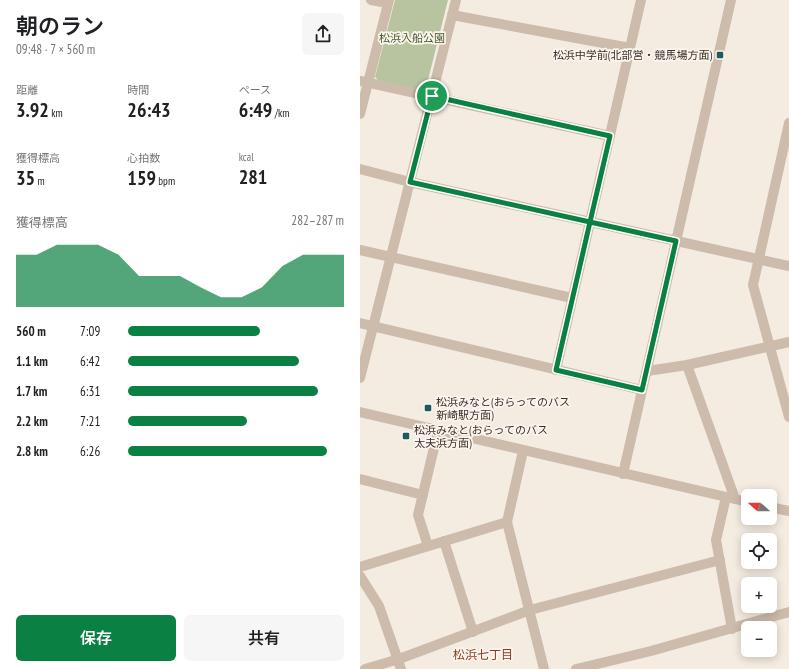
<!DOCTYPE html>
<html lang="ja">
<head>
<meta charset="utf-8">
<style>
  :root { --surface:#fff; --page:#f6f6f6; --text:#202124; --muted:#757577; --accent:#0b8043 }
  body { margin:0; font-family:"PT Sans Narrow","Noto Sans JP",sans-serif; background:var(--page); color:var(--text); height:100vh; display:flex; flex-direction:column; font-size:15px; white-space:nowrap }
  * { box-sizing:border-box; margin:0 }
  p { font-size:13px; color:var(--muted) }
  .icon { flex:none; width:22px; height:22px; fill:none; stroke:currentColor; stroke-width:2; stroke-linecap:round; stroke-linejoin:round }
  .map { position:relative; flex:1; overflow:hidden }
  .drawer { display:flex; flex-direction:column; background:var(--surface); width:360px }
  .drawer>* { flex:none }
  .needle { width:26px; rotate:290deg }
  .buttons { position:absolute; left:381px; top:489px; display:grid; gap:8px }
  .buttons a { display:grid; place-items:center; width:36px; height:36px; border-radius:6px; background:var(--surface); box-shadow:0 2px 10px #0003; font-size:20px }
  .pin { position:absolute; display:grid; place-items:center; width:34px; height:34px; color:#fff; margin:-17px; border:2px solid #fff; border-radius:50%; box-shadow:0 1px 4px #0007 }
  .round { display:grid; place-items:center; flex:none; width:42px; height:42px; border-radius:6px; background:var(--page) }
  .headline { display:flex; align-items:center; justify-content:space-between; height:68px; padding:0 16px }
  h1 { font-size:22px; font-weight:600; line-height:30px }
  .stats { display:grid; grid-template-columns:repeat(3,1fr); gap:6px; height:68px; padding:4px 16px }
  .stats div { display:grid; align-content:center }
  .stats b { font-size:20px; font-weight:600 }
  .stats small { font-size:11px; font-weight:400 }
  .stats p { font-size:11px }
  .chart { height:112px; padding:8px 16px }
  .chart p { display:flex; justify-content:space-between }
  .chart svg { width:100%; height:72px; margin-top:4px; fill:var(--accent); opacity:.7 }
  .button { display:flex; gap:8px; margin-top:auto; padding:8px 16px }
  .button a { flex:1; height:46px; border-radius:6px; background:var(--accent); color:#fff; font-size:16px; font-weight:600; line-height:46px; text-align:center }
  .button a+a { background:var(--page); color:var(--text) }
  ul { padding:0 16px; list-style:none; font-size:13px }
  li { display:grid; grid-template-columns:64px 48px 1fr; align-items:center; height:30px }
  li i { height:10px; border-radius:5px; background:var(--accent) }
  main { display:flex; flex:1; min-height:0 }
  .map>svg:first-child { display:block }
  .green { fill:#b8c4a0 }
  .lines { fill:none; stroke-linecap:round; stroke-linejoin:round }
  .minor { stroke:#cdbbac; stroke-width:10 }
  .route-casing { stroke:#fff; stroke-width:8 }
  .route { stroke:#0b8043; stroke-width:5 }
  .poi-dot { fill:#1f5a5e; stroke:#fbf5ee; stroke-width:1.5 }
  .labels { text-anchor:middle; stroke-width:3.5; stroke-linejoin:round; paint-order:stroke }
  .park-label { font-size:11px; fill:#4a5a2e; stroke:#fbf5ee }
  .poi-label { font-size:11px; fill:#3b302b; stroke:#fbf5ee; text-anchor:start }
  .neighbourhood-label { font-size:12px; fill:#8c3b22; stroke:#fbf5ee }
</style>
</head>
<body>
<main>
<section class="drawer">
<div class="headline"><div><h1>朝のラン</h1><p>09:48 · 7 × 560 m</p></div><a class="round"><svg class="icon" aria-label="share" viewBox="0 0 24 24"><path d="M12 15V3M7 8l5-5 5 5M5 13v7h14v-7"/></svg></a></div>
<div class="stats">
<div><p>距離</p><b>3.92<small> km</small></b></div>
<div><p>時間</p><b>26:43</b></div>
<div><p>ペース</p><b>6:49<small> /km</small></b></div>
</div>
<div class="stats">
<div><p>獲得標高</p><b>35<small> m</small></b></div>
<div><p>心拍数</p><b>159<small> bpm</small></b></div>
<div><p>kcal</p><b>281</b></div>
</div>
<div class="chart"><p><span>獲得標高</span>282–287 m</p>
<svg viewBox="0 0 160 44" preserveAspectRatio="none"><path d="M0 44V12L10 12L20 6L30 6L40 6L50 12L60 25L70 25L80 25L90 32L100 38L110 38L120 32L130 19L140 12L150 12L160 12V44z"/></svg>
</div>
<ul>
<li><b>560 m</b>7:09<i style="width:61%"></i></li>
<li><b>1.1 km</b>6:42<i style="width:79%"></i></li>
<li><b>1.7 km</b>6:31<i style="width:88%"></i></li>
<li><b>2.2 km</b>7:21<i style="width:55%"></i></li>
<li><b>2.8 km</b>6:26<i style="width:92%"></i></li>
</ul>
<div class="button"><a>保存</a><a>共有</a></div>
</section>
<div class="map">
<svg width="429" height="669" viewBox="0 0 429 669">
  <rect width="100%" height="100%" fill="#f4ebe1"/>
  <path class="green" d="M35 0H88L65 92 18 80 15 77Z"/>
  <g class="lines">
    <g class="minor">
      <path d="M11 0 28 3"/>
      <path d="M92 15 270 48"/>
      <path d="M0 81 250 136"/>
      <path d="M0 114 29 0"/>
      <path d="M429 123 393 285 429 417"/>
      <path d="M0 169 50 182 429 266"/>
      <path d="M0 250 212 298"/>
      <path d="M0 323 282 390"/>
      <path d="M327 365 375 499"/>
      <path d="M196 370 281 0"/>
      <path d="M287 371 327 365 429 342"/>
      <path d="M0 378 96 0"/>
      <path d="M0 412 388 502"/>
      <path d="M163 451 147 522 184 669"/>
      <path d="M263 474 371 0"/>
      <path d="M0 479 63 495"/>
      <path d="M366 497 356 540 372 629"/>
      <path d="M410 507 429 511"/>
      <path d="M84 541 113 632"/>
      <path d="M68 546 58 515 78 431"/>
      <path d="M0 567 147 522"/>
      <path d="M0 576 19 606 41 669"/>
      <path d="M5 669 39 659 170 610 360 560"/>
      <path d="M216 669 291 651 429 612"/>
    </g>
  </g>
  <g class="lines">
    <defs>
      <path id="route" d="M72 96 250 136 230 222 316 241 282 390 196 370 230 222 50 182 72 96"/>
    </defs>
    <use href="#route" class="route-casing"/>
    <use href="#route" class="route"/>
  </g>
  <g class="poi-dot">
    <rect x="356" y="51" width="8" height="8" rx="2"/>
    <rect x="64" y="404" width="8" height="8" rx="2"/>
    <rect x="42" y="432" width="8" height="8" rx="2"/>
  </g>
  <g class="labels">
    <g class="park-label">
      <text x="52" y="42">松浜入船公園</text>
    </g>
    <g class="poi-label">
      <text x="352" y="59" text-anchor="end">松浜中学前(北部営・競馬場方面)</text>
      <text x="76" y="406">松浜みなと(おらってのバス<tspan x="76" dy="13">新崎駅方面)</tspan></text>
      <text x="54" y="434">松浜みなと(おらってのバス<tspan x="54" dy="13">太夫浜方面)</tspan></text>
    </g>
    <g class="neighbourhood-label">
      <text x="123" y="659">松浜七丁目</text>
    </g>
  </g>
</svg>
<div class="buttons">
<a><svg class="needle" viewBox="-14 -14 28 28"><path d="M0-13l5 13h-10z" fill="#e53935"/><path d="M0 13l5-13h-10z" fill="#757577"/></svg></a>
<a><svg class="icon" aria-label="locate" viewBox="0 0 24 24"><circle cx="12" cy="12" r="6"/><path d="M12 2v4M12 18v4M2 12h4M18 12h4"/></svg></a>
<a>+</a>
<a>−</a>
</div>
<div class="pin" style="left:72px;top:96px;background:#1e9e55"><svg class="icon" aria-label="arrive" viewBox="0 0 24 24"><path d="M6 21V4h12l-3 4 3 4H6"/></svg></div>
</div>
</main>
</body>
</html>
